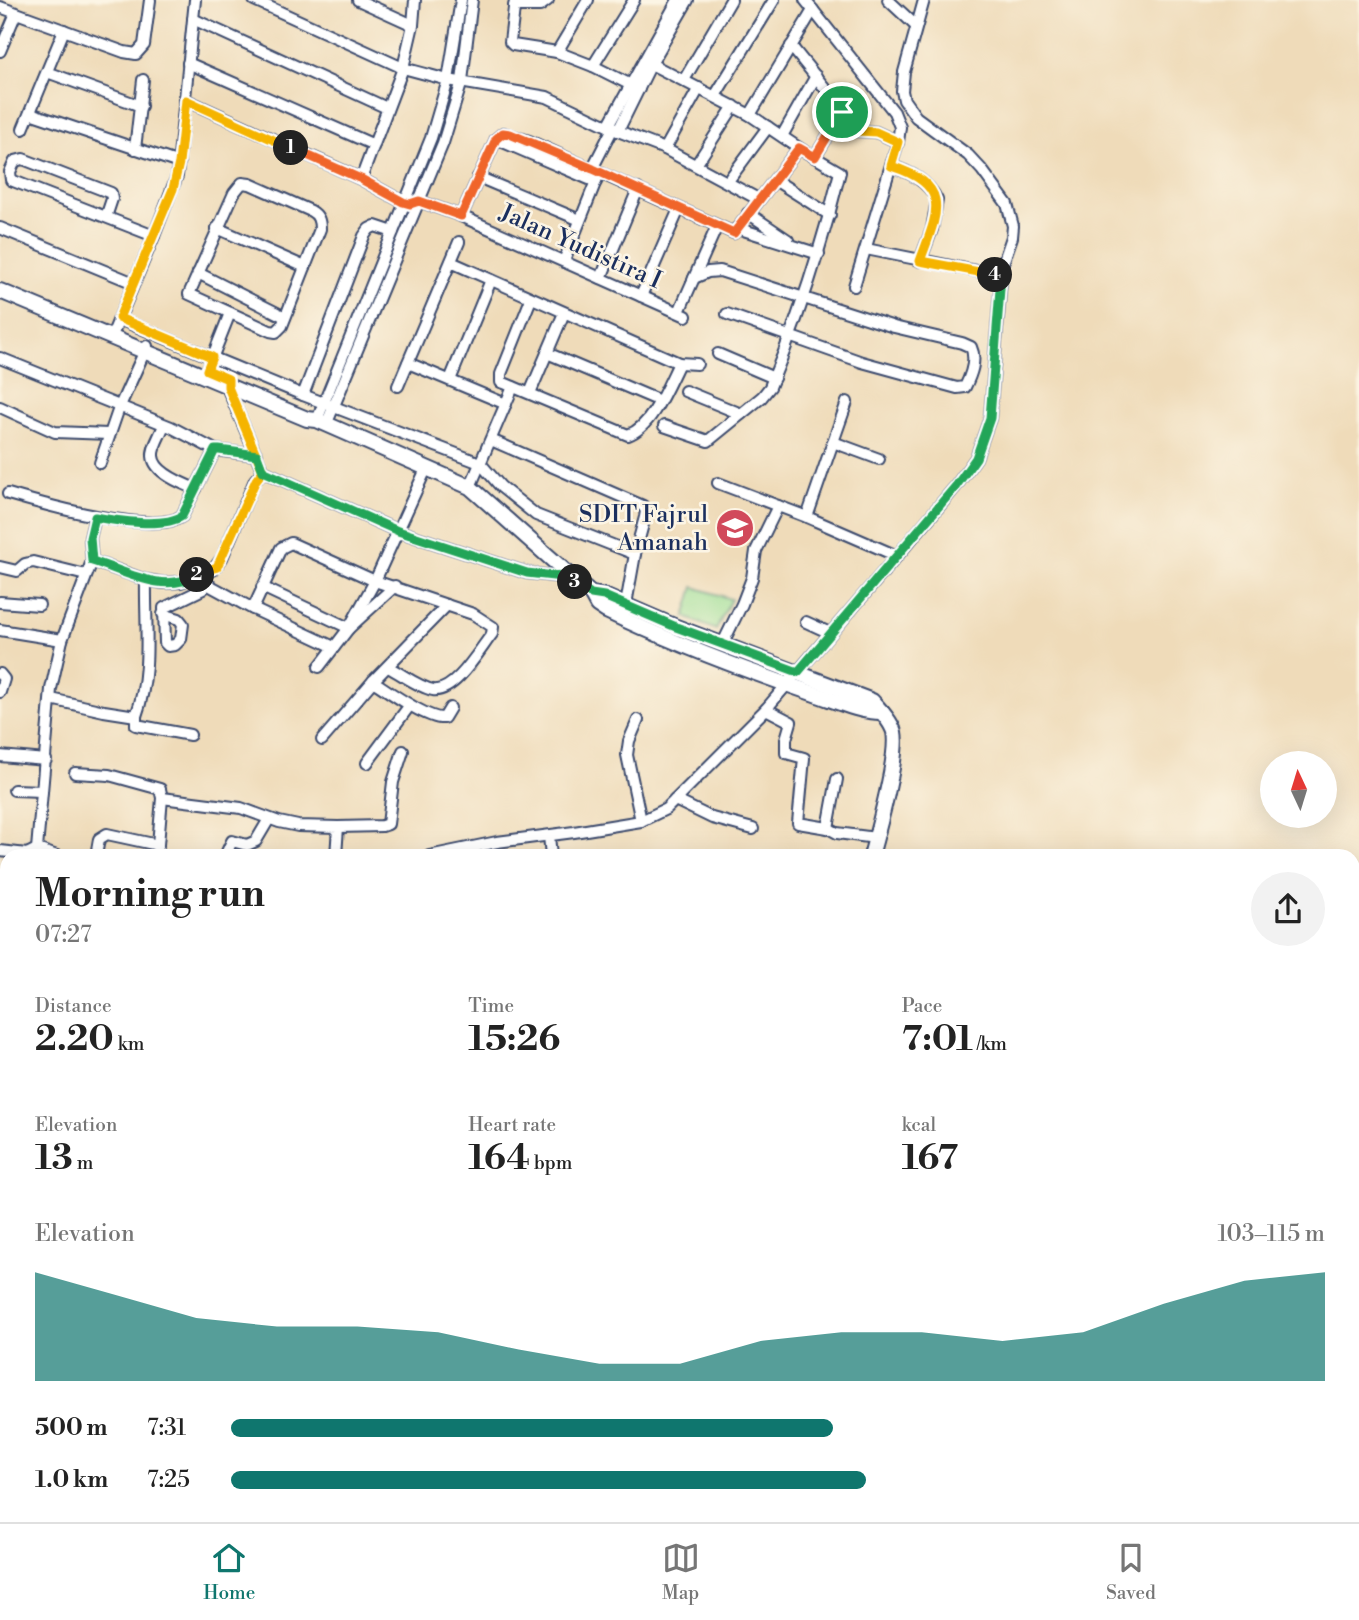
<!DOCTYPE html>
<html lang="en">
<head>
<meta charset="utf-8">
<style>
  :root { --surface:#fff; --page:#f2f2f2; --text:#222; --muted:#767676; --line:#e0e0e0; --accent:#0f766e }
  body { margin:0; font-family:"Libre Bodoni",serif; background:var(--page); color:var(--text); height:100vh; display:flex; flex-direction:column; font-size:26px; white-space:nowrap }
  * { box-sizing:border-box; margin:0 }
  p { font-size:23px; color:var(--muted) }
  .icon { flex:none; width:38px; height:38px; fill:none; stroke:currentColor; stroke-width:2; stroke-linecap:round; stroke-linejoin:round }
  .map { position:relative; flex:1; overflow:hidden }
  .details { position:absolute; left:0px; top:849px; width:1360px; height:674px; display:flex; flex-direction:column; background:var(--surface); border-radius:21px 21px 0 0; box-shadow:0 7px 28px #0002 }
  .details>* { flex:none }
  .needle { width:46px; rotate:356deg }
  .fabs { position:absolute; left:1260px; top:751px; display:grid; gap:14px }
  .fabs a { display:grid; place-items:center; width:77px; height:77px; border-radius:50%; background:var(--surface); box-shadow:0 7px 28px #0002; font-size:35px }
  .pin { position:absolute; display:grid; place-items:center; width:60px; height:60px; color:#fff; margin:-30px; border:4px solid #fff; border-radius:50%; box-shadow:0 2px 7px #0007 }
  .km { position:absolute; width:35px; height:35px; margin:-18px; border-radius:50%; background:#222; color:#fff; font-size:19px; line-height:35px; text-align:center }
  .round { display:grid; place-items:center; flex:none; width:74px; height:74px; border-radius:37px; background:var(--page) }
  .overview { display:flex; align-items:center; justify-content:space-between; height:119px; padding:0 35px }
  h1 { font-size:38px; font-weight:800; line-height:52px }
  .figures { display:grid; grid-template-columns:repeat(3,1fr); gap:10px; height:119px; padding:7px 35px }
  .figures div { display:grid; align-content:center }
  .figures b { font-size:35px; font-weight:800 }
  .figures small { font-size:19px; font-weight:400 }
  .figures p { font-size:19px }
  .chart { height:196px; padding:14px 35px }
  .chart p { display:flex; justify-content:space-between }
  .chart svg { width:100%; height:126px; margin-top:7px; fill:var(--accent); opacity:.7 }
  ul { padding:0 35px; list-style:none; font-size:23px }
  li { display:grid; grid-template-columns:112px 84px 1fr; align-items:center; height:52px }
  li i { height:18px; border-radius:9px; background:var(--accent) }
  .menu { display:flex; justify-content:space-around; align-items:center; height:98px; border-top:2px solid var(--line); background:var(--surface); font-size:19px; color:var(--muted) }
  .menu a { display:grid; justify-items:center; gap:4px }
  .menu .selected { color:var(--accent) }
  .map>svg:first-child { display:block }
  .green { fill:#9dde94; stroke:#5c8679; stroke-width:2 }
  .water { fill:#74bcec; stroke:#4876a5; stroke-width:2 }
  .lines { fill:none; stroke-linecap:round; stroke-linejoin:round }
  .minor-casing { stroke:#3b496c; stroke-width:14 }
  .tertiary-casing { stroke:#3b496c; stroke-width:18 }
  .primary-casing { stroke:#3b496c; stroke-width:21 }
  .minor { stroke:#fff; stroke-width:10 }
  .tertiary { stroke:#fff; stroke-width:14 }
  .primary { stroke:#fff; stroke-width:18 }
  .split-1-casing { stroke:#fff; stroke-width:14 }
  .split-2-casing { stroke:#fff; stroke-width:14 }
  .split-3-casing { stroke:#fff; stroke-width:14 }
  .split-4-casing { stroke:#fff; stroke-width:14 }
  .split-5-casing { stroke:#fff; stroke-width:14 }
  .split-1 { stroke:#f0652b; stroke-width:9 }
  .split-2 { stroke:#f5b400; stroke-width:9 }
  .split-3 { stroke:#22a559; stroke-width:9 }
  .split-4 { stroke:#22a559; stroke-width:9 }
  .split-5 { stroke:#f5b400; stroke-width:9 }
  .labels { text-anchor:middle; stroke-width:5; stroke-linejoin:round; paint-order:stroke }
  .street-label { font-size:24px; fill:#1b2f5e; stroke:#fcf5e5 }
  .poi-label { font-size:24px; fill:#1b2f5e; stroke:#fcf5e5; text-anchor:end }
</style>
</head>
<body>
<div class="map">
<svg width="1359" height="1522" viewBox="0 0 1359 1522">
  <rect width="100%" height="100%" fill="#fcf5e5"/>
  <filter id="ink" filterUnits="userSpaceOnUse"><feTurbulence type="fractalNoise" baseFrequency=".0143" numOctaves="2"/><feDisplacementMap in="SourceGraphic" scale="14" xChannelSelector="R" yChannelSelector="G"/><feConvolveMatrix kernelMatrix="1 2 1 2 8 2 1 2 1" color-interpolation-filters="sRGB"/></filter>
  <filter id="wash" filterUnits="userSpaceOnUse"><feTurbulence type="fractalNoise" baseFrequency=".00686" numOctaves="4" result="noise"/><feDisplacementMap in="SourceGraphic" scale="28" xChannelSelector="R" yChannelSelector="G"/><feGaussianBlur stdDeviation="1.57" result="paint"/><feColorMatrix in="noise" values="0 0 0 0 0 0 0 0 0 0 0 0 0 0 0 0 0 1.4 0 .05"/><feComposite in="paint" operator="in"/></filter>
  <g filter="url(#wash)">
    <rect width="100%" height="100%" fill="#efdbb9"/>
    <path class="green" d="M694 587 731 599 716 630 685 617Z"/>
    <path class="water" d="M270 1516H394L392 1522H270Z"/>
  </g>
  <g filter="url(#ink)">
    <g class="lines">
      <defs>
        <g id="minor">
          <path d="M254 0 403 68 448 80 547 97 618 131 665 149 758 199"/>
          <path d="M358 0 413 25"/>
          <path d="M515 0 510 42 513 45 557 52 593 66 639 89"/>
          <path d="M805 0 894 112 900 127 898 142 854 286"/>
          <path d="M888 0 916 26"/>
          <path d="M514 6H540L548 0"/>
          <path d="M0 7 124 52 136 54 144 45 150 0"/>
          <path d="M193 19 387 108"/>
          <path d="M791 46 841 108 838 119 815 157"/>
          <path d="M0 51 16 13"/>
          <path d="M557 52 588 0"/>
          <path d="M188 63 374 145"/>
          <path d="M651 64 750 115 799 148 840 172C822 246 799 317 770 387L762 397 708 441 664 426"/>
          <path d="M593 66 634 0"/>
          <path d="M47 72 141 106"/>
          <path d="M684 80 731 0"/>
          <path d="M715 96 774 0"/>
          <path d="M186 100 361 179 403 202 410 204 419 201 461 216 686 316"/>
          <path d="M842 112 859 131 876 132 898 142"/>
          <path d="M30 113 179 163"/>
          <path d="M750 115 813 10"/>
          <path d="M608 126 678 0"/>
          <path d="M23 129 64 30"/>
          <path d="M618 131 651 64 688 0"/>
          <path d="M782 136 816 76"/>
          <path d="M496 139 596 182"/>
          <path d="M135 149 143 80"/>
          <path d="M665 149 699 88"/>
          <path d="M696 165 734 106"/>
          <path d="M891 166C910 172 928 181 937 200L932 229 920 261"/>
          <path d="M592 169 613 128"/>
          <path d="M478 177 580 220"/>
          <path d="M361 179 403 68 413 25 415 0"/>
          <path d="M775 180 830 215"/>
          <path d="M728 181 768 127"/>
          <path d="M242 183 250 184 311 211C318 215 320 220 320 229L282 326 276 332 270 331 189 294 234 193Z"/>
          <path d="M748 213 788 240"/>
          <path d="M461 216 496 139 503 133 529 141 734 233 799 148"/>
          <path d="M106 217 112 199 111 193 23 159 15 161 10 172 11 180 16 182 154 236"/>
          <path d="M0 228 134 283"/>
          <path d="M217 228 305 267"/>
          <path d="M737 228 819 254"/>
          <path d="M866 249 1001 276"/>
          <path d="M564 261 598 176"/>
          <path d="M451 262 679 363 697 364"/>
          <path d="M198 273 285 317"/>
          <path d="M601 278 638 189"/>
          <path d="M694 278 708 272 720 271 894 327 962 343 971 347C977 360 971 375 965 387L957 388 862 362 727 314"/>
          <path d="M641 296 679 209"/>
          <path d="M531 299 501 374V382L504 383 628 435C652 427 668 385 679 363"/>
          <path d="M679 312 717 226"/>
          <path d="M119 319 303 395 480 463 501 487 536 515 635 554"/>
          <path d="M111 338 154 236 177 176 195 0"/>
          <path d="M547 353 660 401"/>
          <path d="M718 354 774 378"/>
          <path d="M0 358 171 427 215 450 257 455"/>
          <path d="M408 363 506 404"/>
          <path d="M205 376 230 313"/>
          <path d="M450 380 491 280"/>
          <path d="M228 382 227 387 263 471 398 531 527 573 571 578"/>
          <path d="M398 386 459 242"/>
          <path d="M685 391 741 414"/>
          <path d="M530 393 564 313"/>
          <path d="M303 395 364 236 369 229 375 226 393 232"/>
          <path d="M847 402 833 442 879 459"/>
          <path d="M0 407 55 432 109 434"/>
          <path d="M317 420 431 138 448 80 461 0"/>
          <path d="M164 425C161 434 152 447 153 456 154 473 183 484 196 489"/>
          <path d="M326 425 443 143 462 81 472 0"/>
          <path d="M491 440 643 506 646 511 645 517 635 554 625 610"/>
          <path d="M100 463 119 408 147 346"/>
          <path d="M718 483 807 517 897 556"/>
          <path d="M470 487 513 387"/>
          <path d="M8 494C42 504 154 536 182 516L215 450"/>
          <path d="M807 517 833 442"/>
          <path d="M92 561 146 580 164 583 181 582 213 570 222 558 255 480 263 471"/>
          <path d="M0 567 17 571 25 564 33 562 86 575"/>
          <path d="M207 584 253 609 334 647"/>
          <path d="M262 587 349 628 375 581 426 469"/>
          <path d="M0 602 39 605"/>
          <path d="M253 609 281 548 291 543 375 581 473 614 493 627 492 634C480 649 455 693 433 690 418 687 402 674 388 667"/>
          <path d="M163 614 179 619 183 624 181 639 175 645 168 646 165 643 164 608 203 589 207 584V572"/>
          <path d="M806 622 830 633"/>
          <path d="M0 630 62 640"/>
          <path d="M722 645 742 604 752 578 756 551 778 506"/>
          <path d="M319 667 349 628 395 586"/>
          <path d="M0 674 4 679 0 692"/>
          <path d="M373 681C388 691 428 720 444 718L450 708"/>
          <path d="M51 699 104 711 136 716C152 673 145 625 146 580"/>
          <path d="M766 709 791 722 786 739V753L804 758 798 823 828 828 837 833 876 838"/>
          <path d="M136 716V725L190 735"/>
          <path d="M638 720 629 741 627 755 641 821"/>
          <path d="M322 740 373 681 447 605"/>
          <path d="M0 756 46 760"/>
          <path d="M367 763 410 705"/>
          <path d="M75 773 109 775 160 789 162 798 157 856"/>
          <path d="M14 790 42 791"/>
          <path d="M162 798 241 808 279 822 298 826 338 827 336 856"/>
          <path d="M675 800 712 818 753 829"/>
          <path d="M338 827 382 826 388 824 393 782 403 751"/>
          <path d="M828 828 837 779"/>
          <path d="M549 836 551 856"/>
          <path d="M37 849 51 689 62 640 92 561 90 538 95 517"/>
          <path d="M0 851 27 854 37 849 57 856"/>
          <path d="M96 856 99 839 107 834 158 845"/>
          <path d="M225 856 232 841 247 845 256 841 269 819"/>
          <path d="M429 856 497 842 574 832 641 821 666 809 766 709 909 542 956 486 976 458 990 418 1002 266 1012 237 1013 226 1007 204 982 170 968 155 916 117 904 100 902 91 904 72 924 0"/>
          <path d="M0 937 7 938"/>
          <path d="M0 985 7 951"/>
          <path d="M0 996 7 998"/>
          <path d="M0 1131 3 1097"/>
          <path d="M0 1172 7 1171"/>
          <path d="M0 1407H7"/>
          <path d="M0 1439 7 1440"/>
          <path d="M1090 1516 1094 1522"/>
          <path d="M254 1522 255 1516"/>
          <path d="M397 1522 398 1516"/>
          <path d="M957 1522 959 1516"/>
          <path d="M1028 1522 1030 1516"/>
        </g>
        <g id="tertiary">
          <path d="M0 291 307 419 317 420 470 487 591 594 604 596 676 627 872 701C880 710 891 721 894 732 899 756 878 830 871 856"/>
          <path d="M591 594 597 605 606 611C673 643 744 670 815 694 836 701 859 712 882 712"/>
        </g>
        <g id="primary">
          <path d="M1353 1030 1359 1025"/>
          <path d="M1353 1394 1359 1398"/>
          <path d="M598 1522 600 1516"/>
        </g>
      </defs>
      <use href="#minor" class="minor-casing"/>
      <use href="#tertiary" class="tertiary-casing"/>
      <use href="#primary" class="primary-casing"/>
      <use href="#minor" class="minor"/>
      <use href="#tertiary" class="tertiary"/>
      <use href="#primary" class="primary"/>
    </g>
  </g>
  <g class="lines" filter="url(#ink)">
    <defs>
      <path id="split-1" d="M291 148 361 179 403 202 410 204 419 201 461 216 496 139 503 133 510 134 593 169 734 233 799 148 815 157 842 112"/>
      <path id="split-2" d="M197 575 217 567 256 480 263 471 228 387V379L207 370 212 357 119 318 173 189 179 163 186 100 291 148"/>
      <path id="split-3" d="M197 575C163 595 125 571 92 561L90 538 95 517C116 521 165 528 182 516L215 450H219L257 455 263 471 398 531 527 573 571 578 575 582"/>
      <path id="split-4" d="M575 582 591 594 604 596 676 627 798 672 956 486 976 458 990 418 1001 276 995 275"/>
      <path id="split-5" d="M842 112 859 131 876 132 898 142 891 166C953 186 938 212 920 261L995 275"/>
    </defs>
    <use href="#split-1" class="split-1-casing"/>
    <use href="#split-2" class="split-2-casing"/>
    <use href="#split-3" class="split-3-casing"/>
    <use href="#split-4" class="split-4-casing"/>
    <use href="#split-5" class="split-5-casing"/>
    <use href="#split-1" class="split-1"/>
    <use href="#split-2" class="split-2"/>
    <use href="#split-3" class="split-3"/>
    <use href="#split-4" class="split-4"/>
    <use href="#split-5" class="split-5"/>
  </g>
  <defs>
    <symbol id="school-disc" viewBox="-11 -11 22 22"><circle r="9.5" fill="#d1495b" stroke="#fcf5e5"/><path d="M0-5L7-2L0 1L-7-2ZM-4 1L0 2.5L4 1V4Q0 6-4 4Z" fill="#fff"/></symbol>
  </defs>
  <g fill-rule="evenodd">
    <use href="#school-disc" x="713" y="506" width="44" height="44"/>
  </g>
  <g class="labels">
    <g class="street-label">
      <text transform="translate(581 246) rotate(24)" y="8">Jalan Yudistira I</text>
    </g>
    <g class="poi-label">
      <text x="708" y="522">SDIT Fajrul<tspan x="708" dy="28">Amanah</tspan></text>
    </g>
  </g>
</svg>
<div class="fabs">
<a><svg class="needle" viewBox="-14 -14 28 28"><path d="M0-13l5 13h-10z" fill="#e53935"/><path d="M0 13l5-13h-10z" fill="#767676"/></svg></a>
</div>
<div class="pin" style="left:842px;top:112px;background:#1e9e55"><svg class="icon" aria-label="arrive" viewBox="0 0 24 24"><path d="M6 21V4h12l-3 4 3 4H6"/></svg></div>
<b class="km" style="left:291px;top:148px">1</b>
<b class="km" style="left:197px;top:575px">2</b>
<b class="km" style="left:575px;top:582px">3</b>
<b class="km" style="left:995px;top:275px">4</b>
<section class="details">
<div class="overview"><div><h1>Morning run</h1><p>07:27</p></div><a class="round"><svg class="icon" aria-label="share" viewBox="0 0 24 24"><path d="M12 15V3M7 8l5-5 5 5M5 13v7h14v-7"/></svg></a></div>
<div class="figures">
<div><p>Distance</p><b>2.20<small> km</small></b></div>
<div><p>Time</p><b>15:26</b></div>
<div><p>Pace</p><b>7:01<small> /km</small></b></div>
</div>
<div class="figures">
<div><p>Elevation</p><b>13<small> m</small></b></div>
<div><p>Heart rate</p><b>164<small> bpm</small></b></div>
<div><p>kcal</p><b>167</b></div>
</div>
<div class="chart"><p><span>Elevation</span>103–115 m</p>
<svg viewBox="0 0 160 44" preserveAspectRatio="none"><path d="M0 44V6L10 14L20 22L30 25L40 25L50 27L60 33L70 38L80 38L90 30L100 27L110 27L120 30L130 27L140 17L150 9L160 6V44z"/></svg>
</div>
<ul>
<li><b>500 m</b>7:31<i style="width:55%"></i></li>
<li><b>1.0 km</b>7:25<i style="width:58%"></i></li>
</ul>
</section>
</div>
<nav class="menu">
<a class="selected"><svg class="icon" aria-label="home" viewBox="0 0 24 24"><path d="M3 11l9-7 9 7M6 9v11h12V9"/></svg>Home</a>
<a><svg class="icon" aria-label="map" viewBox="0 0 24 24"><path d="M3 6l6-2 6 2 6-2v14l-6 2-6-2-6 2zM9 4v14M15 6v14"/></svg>Map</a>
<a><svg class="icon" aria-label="saved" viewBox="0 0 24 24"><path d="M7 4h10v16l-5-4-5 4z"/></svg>Saved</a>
</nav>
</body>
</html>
